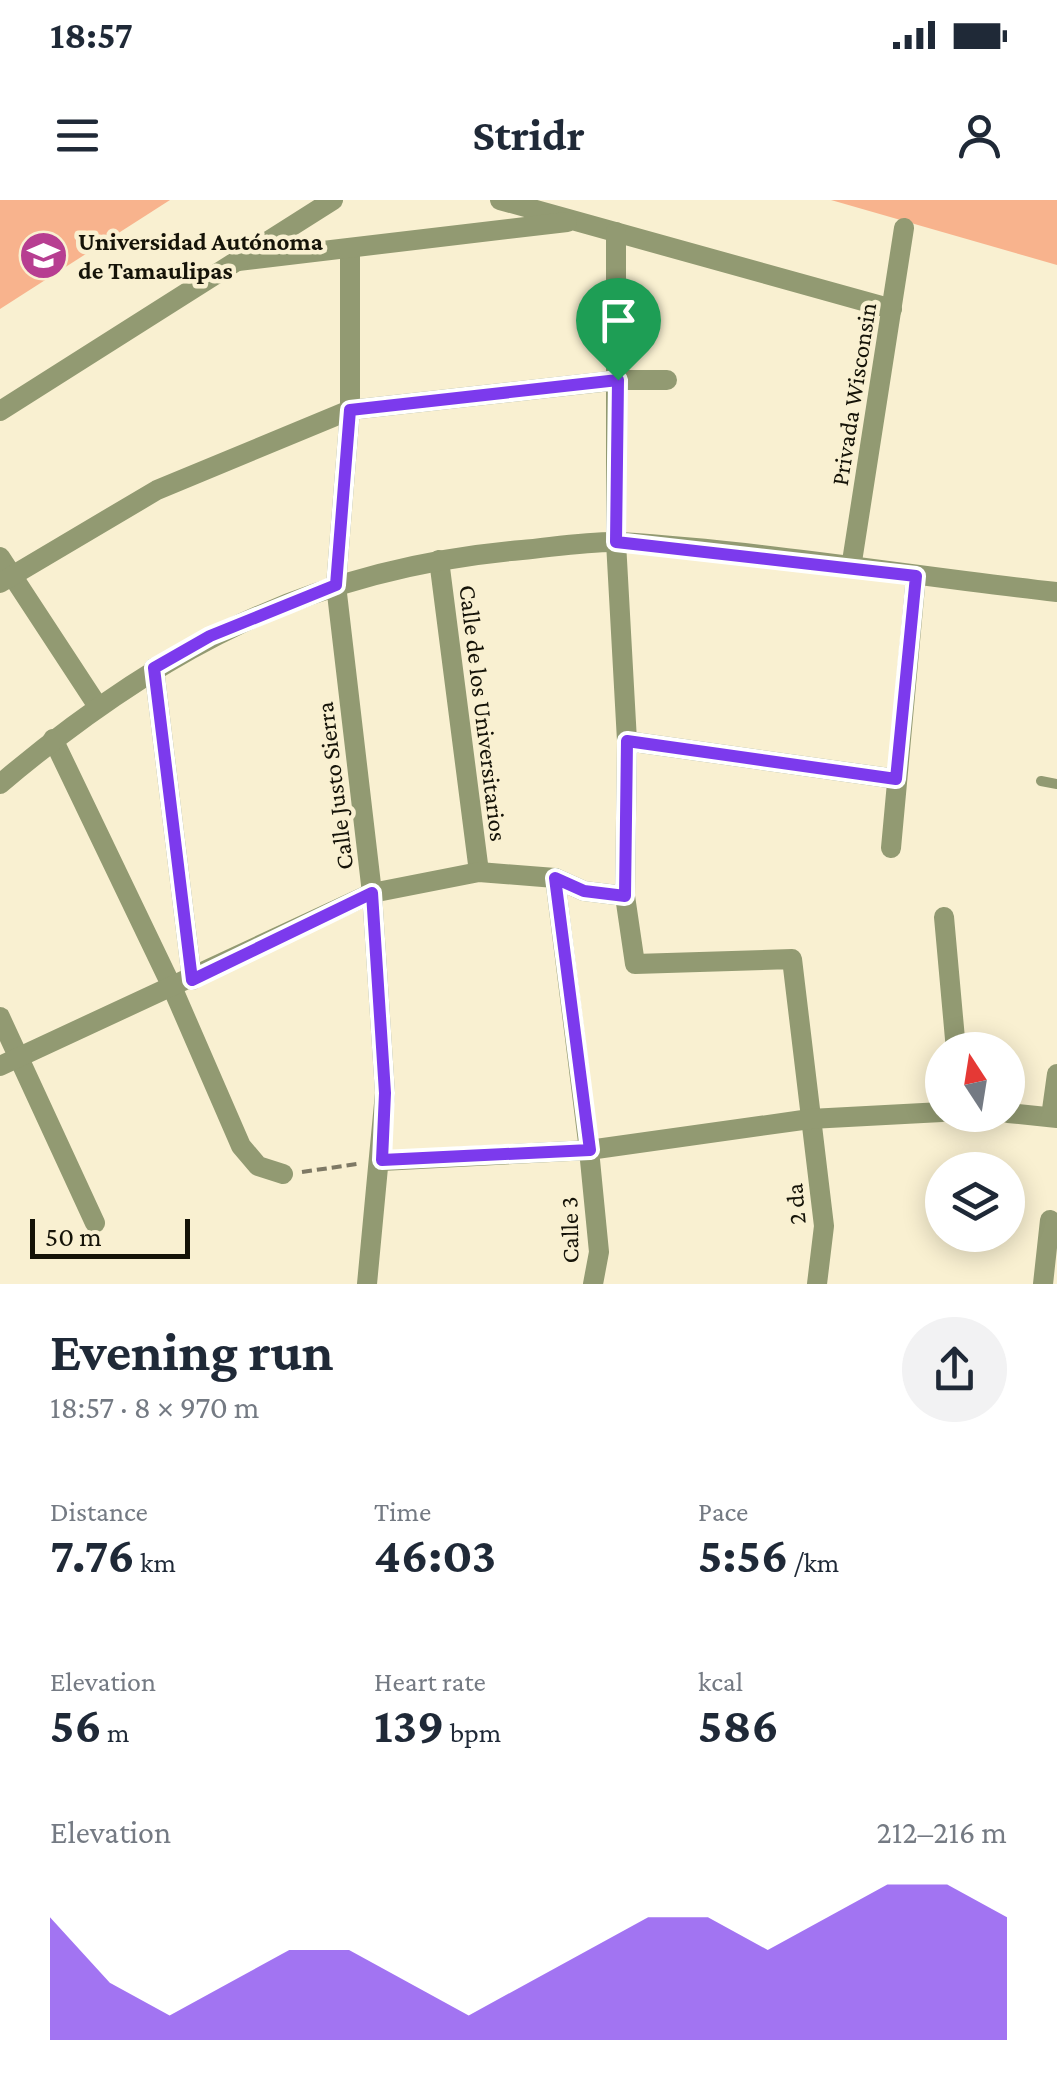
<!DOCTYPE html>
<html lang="en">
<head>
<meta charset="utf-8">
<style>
  :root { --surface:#fff; --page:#f2f2f3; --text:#1f2937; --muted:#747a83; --accent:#7c3aed }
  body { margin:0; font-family:"Crimson Pro",serif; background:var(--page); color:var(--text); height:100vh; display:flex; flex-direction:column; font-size:38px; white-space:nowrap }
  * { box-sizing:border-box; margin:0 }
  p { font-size:32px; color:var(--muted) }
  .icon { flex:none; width:55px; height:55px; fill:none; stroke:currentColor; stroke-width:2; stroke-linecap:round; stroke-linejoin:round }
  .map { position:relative; height:1084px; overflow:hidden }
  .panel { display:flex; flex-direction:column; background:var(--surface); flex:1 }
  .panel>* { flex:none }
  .needle { width:65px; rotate:348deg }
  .controls { position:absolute; left:925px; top:832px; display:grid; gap:20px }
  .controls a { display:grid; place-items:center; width:100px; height:100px; border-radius:50%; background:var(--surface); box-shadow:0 5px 25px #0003; font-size:50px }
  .scale { position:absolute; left:30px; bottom:25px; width:160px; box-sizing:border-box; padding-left:10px; border:5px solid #151308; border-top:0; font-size:28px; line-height:35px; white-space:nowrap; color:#151308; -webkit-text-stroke:8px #f9f0d1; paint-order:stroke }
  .pin { position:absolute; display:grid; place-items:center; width:85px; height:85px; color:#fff; margin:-102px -42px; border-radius:50% 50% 50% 0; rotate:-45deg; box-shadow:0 0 10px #0007 }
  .pin .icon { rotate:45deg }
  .round { display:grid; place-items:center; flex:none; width:105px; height:105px; border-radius:52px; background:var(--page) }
  .head { display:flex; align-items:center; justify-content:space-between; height:170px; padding:0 50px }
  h1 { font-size:55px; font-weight:700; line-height:75px }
  .metrics { display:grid; grid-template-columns:repeat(3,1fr); gap:15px; height:170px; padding:10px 50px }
  .metrics div { display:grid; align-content:center }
  .metrics b { font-size:50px; font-weight:700 }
  .metrics small { font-size:28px; font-weight:400 }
  .metrics p { font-size:28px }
  .chart { height:280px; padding:20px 50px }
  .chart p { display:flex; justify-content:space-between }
  .chart svg { width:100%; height:180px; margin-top:10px; fill:var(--accent); opacity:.7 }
  .status { display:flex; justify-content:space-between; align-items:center; height:70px; padding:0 50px; background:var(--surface); direction:ltr }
  .status svg { height:28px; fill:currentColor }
  header { display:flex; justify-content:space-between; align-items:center; height:130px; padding:0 50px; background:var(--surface); font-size:45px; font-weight:700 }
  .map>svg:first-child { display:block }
  .green { fill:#f8b38d }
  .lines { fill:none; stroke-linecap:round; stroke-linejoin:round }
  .path { stroke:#7e7965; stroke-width:4; stroke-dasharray:10 5; stroke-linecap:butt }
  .service { stroke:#929a72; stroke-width:10 }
  .minor { stroke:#929a72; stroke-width:20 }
  .route-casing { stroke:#fff; stroke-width:20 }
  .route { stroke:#7c3aed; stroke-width:12 }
  .labels { text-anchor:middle; stroke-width:9; stroke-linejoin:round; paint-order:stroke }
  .poi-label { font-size:25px; font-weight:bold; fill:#151308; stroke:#f9f0d1; text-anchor:start }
  .street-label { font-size:25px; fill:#151308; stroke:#f9f0d1 }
</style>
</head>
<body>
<div class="status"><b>18:57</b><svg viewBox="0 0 49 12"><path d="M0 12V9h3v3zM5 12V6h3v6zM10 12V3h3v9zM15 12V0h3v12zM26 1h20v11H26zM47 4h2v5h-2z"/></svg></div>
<header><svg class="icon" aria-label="menu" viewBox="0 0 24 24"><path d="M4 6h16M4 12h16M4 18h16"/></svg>Stridr<svg class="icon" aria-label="person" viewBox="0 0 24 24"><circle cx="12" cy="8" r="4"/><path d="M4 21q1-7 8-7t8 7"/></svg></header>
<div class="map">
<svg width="1057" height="1084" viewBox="0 0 1057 1084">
  <rect width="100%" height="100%" fill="#f9f0d1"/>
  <g class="green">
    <path d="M0 0H170L0 109Z"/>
    <path d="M831 0H1057V65Z"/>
  </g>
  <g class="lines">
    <path class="path" d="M302 972 357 964"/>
    <path class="service" d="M1041 581 1057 584"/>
    <g class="minor">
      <path d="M500 0 892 109"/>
      <path d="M616 32V342L627 541 625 696 635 764 792 759 824 1026 817 1084"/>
      <path d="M350 50V210L336 385 372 693 385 893 367 1084"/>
      <path d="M238 61 567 22"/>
      <path d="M0 211 333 0"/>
      <path d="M0 357 97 505"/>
      <path d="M439 360 479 672"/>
      <path d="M851 368 904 28"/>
      <path d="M0 383 157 290 350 210 619 180H667"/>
      <path d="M154 468 192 780"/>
      <path d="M53 539 172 787 241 946 258 966 283 974"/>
      <path d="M627 541 896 579"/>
      <path d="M0 584C160 449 311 368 522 350 554 347 588 341 620 342 766 351 912 376 1057 392"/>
      <path d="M891 648 916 376"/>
      <path d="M555 678 589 950 599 1052 593 1084"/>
      <path d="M944 717 956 850"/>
      <path d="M0 817 95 1023"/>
      <path d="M0 866 372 693 479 672 555 678 584 691 625 696"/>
      <path d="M1008 913 1057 918"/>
      <path d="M1051 917 1057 874"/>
      <path d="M382 961 589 950 810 919 942 912"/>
      <path d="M1043 1084 1050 1020"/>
    </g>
  </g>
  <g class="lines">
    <defs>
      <path id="route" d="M618 180 616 342 916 376 896 579 627 541 625 696 584 691 555 678 590 950 382 960 385 893 372 693 192 780 154 468 210 436 336 385 350 210Z"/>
    </defs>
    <use href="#route" class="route-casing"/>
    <use href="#route" class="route"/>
  </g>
  <defs>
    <symbol id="university-disc" viewBox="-11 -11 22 22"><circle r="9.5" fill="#b73e91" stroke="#f9f0d1"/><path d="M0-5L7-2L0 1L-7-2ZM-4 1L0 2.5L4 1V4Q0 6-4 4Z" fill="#fff"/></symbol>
  </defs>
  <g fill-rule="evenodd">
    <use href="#university-disc" x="16" y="28" width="55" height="55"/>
  </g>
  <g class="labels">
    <g class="poi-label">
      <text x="78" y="50">Universidad Autónoma<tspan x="78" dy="29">de Tamaulipas</tspan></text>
    </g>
    <g class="street-label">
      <text transform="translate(853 194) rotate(-81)" y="9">Privada Wisconsin</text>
      <text transform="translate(484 513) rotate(83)" y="9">Calle de los Universitarios</text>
      <text transform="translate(334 586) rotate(-97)" y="9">Calle Justo Sierra</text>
      <text transform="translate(795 1004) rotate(-95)" y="9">2 da</text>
      <text transform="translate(569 1030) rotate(-91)" y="9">Calle 3</text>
    </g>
  </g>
</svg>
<div class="controls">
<a><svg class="needle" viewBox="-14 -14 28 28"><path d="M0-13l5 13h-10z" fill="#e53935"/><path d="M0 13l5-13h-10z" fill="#747a83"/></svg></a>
<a><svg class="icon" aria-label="layers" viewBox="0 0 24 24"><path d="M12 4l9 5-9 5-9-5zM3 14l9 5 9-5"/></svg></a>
</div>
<div class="scale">50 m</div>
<div class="pin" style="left:618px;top:180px;background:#1e9e55"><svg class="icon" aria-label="arrive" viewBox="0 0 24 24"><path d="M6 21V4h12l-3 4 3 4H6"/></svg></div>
</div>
<section class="panel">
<div class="head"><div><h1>Evening run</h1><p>18:57 · 8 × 970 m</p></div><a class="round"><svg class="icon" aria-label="share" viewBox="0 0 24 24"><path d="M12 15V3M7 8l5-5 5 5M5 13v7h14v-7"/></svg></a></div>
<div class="metrics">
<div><p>Distance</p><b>7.76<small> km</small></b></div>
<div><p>Time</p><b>46:03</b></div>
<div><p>Pace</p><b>5:56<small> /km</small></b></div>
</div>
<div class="metrics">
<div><p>Elevation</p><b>56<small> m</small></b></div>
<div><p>Heart rate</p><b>139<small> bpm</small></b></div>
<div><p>kcal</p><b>586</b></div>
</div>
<div class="chart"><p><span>Elevation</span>212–216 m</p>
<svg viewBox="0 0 160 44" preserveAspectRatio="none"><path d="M0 44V14L10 30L20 38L30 30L40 22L50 22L60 30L70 38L80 30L90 22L100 14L110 14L120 22L130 14L140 6L150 6L160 14V44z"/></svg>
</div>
</section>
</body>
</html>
